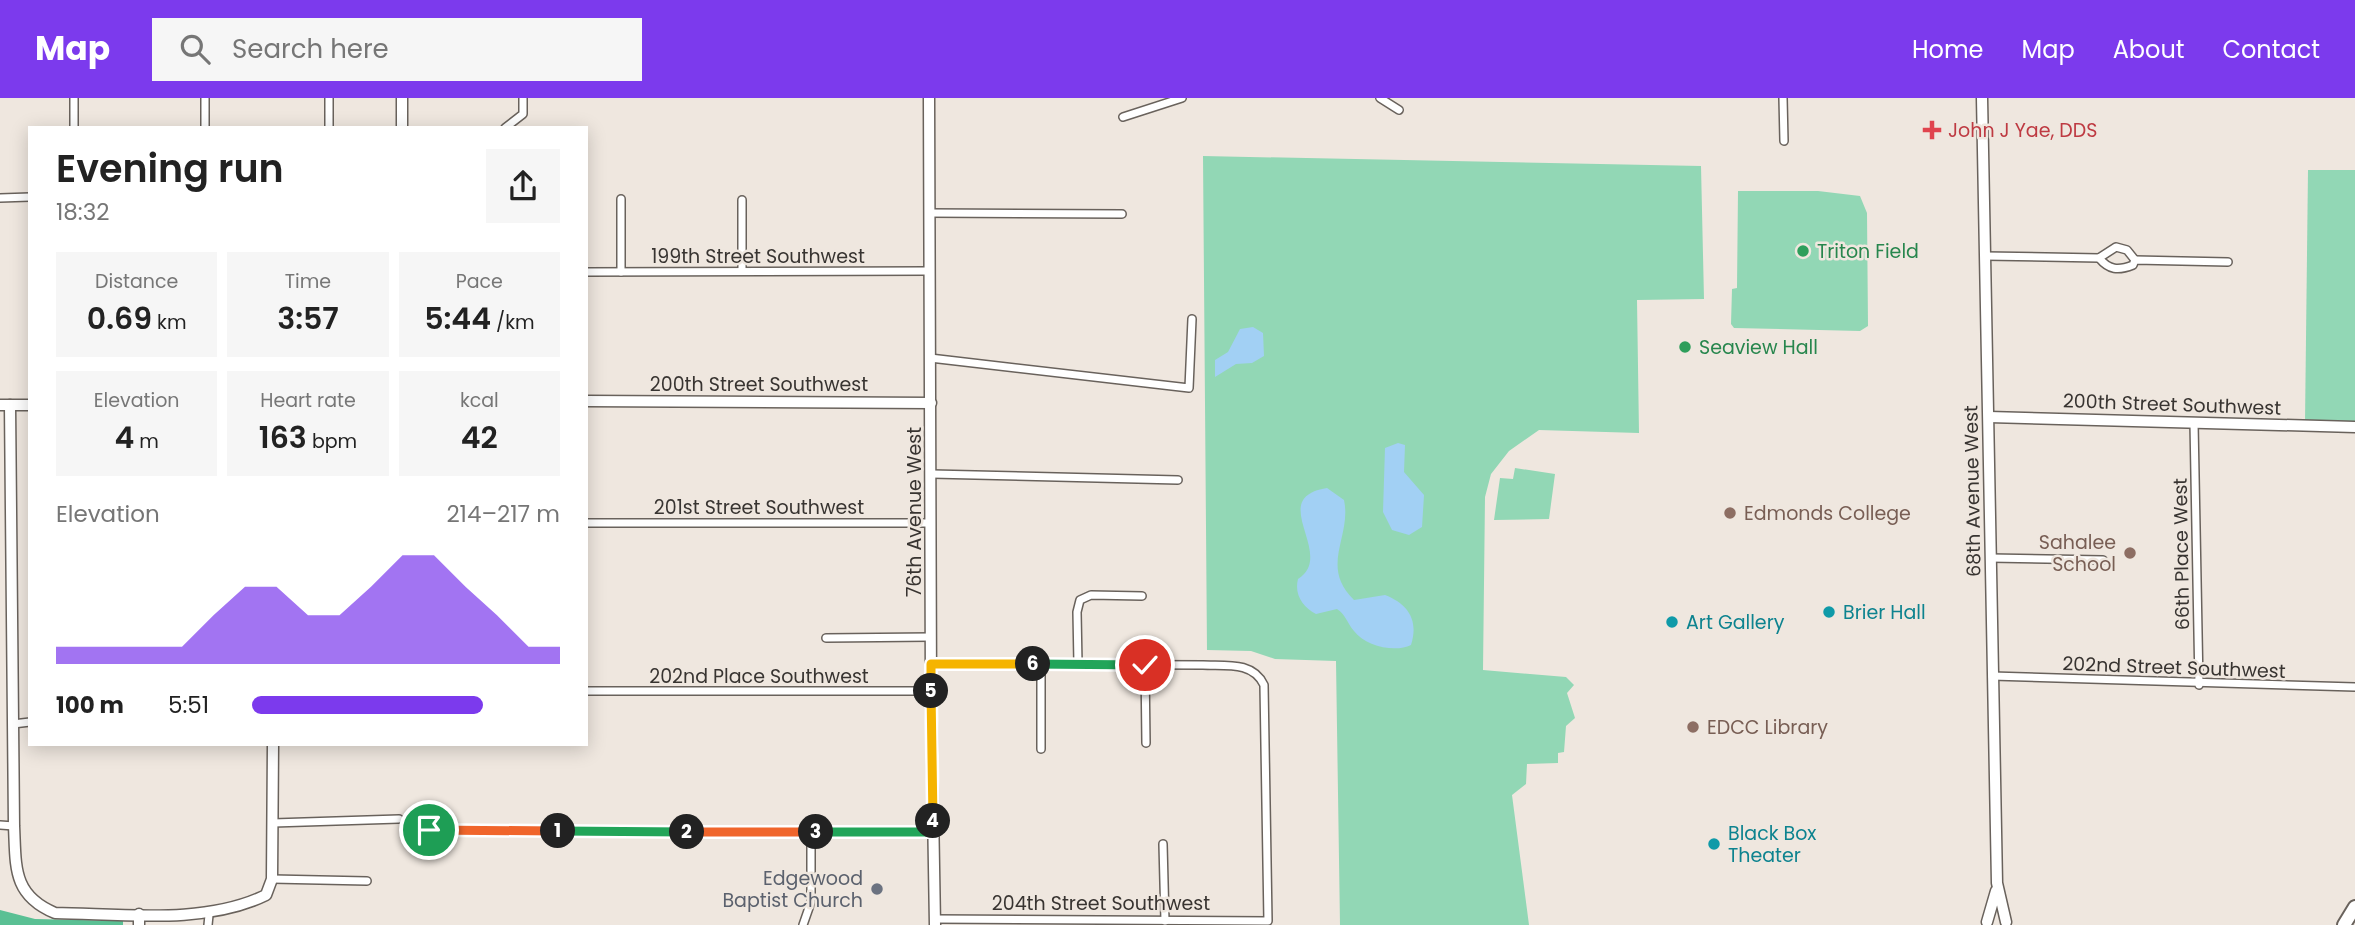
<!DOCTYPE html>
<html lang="en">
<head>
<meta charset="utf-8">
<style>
  :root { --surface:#fff; --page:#f6f6f6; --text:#222; --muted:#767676; --accent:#7c3aed }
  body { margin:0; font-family:Poppins,sans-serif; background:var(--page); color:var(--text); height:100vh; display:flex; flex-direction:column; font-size:26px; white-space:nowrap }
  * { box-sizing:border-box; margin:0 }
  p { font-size:23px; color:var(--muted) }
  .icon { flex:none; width:38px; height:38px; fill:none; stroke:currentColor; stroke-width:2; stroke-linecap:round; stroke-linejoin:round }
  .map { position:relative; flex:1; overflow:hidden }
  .panel { position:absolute; left:28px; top:28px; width:560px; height:620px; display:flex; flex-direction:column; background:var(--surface); border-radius:0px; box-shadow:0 4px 18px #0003 }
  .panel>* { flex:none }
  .pin { position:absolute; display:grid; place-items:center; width:60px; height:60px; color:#fff; margin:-30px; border:4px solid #fff; border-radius:50%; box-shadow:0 2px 7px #0007 }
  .km { position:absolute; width:35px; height:35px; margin:-18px; border-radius:50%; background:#222; color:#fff; font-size:19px; line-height:35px; text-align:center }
  .round { display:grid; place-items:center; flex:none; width:74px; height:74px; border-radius:0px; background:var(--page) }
  .overview { display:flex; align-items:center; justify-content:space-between; height:119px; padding:0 28px }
  h1 { font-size:38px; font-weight:600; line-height:52px }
  .stats { display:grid; grid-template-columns:repeat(3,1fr); gap:10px; height:119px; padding:7px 28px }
  .stats div { display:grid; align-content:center; border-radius:0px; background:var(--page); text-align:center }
  .stats b { font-size:30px; font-weight:600 }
  .stats small { font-size:19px; font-weight:400 }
  .stats p { font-size:19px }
  .chart { height:196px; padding:14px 28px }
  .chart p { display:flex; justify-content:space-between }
  .chart svg { width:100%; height:126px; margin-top:7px; fill:var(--accent); opacity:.7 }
  ul { padding:0 28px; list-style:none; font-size:23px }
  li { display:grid; grid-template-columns:112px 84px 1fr; align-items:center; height:52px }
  li i { height:18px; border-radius:9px; background:var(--accent) }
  header { display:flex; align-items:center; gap:42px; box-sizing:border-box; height:98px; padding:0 35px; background:var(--accent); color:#fff }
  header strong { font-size:33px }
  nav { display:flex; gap:38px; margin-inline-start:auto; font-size:24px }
  .search { width:490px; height:63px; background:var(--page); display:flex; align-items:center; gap:18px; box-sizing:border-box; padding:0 24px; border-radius:0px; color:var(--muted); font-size:26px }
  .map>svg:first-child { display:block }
  .green { fill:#92d7b5 }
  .forest { fill:#5ac094 }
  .water { fill:#a2d0f4 }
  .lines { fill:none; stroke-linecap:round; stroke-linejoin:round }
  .street-casing { stroke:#69625c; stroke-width:10 }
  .secondary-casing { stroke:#69625c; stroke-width:13 }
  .highway-casing { stroke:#69625c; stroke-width:16 }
  .street { stroke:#fff; stroke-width:7 }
  .secondary { stroke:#fff; stroke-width:10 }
  .highway { stroke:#fff; stroke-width:12 }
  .split-1-casing { stroke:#fff; stroke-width:14 }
  .split-2-casing { stroke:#fff; stroke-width:14 }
  .split-3-casing { stroke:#fff; stroke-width:14 }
  .split-4-casing { stroke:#fff; stroke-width:14 }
  .split-5-casing { stroke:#fff; stroke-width:14 }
  .split-6-casing { stroke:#fff; stroke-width:14 }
  .split-7-casing { stroke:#fff; stroke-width:14 }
  .split-1 { stroke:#f0652b; stroke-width:9 }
  .split-2 { stroke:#22a559; stroke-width:9 }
  .split-3 { stroke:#f0652b; stroke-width:9 }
  .split-4 { stroke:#22a559; stroke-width:9 }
  .split-5 { stroke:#f5b400; stroke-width:9 }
  .split-6 { stroke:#f5b400; stroke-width:9 }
  .split-7 { stroke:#22a559; stroke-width:9 }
  .health-dot { fill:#e0444e; stroke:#efe7df; stroke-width:2.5 }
  .leisure-dot { fill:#2e9e5b; stroke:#efe7df; stroke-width:2.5 }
  .education-dot { fill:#8d6e63; stroke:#efe7df; stroke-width:2.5 }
  .culture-dot { fill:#0f9aa8; stroke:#efe7df; stroke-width:2.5 }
  .worship-dot { fill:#6b7280; stroke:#efe7df; stroke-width:2.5 }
  .labels { text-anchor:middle; stroke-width:5; stroke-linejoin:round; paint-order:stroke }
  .health-label { font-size:19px; fill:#be3a42; stroke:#efe7df; text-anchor:start }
  .leisure-label { font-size:19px; fill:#27864d; stroke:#efe7df; text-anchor:start }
  .street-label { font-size:19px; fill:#383431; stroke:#efe7df }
  .education-label { font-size:19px; fill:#785e54; stroke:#efe7df; text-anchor:start }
  .culture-label { font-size:19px; fill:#0d838f; stroke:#efe7df; text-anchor:start }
  .worship-label { font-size:19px; fill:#5b616d; stroke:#efe7df; text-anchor:end }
</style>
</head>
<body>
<header>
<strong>Map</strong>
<div class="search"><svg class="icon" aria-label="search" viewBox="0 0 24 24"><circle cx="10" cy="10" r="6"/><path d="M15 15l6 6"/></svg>Search here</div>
<nav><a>Home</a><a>Map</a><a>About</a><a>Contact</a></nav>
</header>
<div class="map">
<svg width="2355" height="827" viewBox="0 0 2355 827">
  <rect width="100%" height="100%" fill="#efe7df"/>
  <g class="green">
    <path d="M1203 58 1701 68 1704 201 1637 202 1639 335 1539 332 1509 353 1491 376 1485 399 1483 572 1566 579 1574 587 1567 595 1575 620 1566 628 1564 654 1558 655V665L1527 666 1526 686 1512 697 1529 827H1340L1336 563 1275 561 1251 553 1207 552Z"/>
    <path d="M2308 72H2355V326L2305 325Z"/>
    <path d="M1738 93H1818L1860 98 1867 115 1868 228 1860 233 1734 230 1731 226 1732 191 1737 190Z"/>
    <path d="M1515 370 1555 376 1549 421 1494 422 1500 380 1513 381Z"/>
  </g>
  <path class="forest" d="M0 812 35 821 123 823V827H0Z"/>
  <g class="water">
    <path d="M1253 229 1263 235 1264 258 1252 265 1236 266 1215 279V262L1228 254 1240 231Z"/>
    <path d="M1398 345 1405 347 1404 374 1424 397 1422 429 1409 437 1392 432 1383 414 1385 350Z"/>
    <path d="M1327 390 1344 402C1352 439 1319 468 1354 502L1385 497C1408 506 1419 522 1411 547 1395 555 1365 548 1354 533 1347 525 1346 517 1337 511L1316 516C1303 509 1294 497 1298 481 1337 456 1265 400 1327 390Z"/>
  </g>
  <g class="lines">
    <defs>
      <g id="street">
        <path d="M74 0V30"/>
        <path d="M205 0V30"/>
        <path d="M329 0V30"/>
        <path d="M1380 0 1399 12"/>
        <path d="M1783 0 1784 43"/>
        <path d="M1123 19 1182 0"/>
        <path d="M505 30 523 16V0"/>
        <path d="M0 100 30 99"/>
        <path d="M621 101V174"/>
        <path d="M929 115 1122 116"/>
        <path d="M1985 158 2099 160 2116 149 2127 152 2135 162"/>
        <path d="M2099 160C2109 172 2118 173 2133 167L2135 162 2228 164"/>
        <path d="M742 173V102"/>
        <path d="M586 174 929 173"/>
        <path d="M930 260 1189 290 1192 221"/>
        <path d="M2194 325 2199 587"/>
        <path d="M932 376 1178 382"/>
        <path d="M586 425H931"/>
        <path d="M1990 460 2103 462"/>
        <path d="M826 540 931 539"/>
        <path d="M931 566 1203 567C1225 568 1253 563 1264 587L1268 823 935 821"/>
        <path d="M1078 566 1077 514 1080 502 1091 497 1142 498"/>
        <path d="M1145 567 1146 645"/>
        <path d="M1992 578 2355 589"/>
        <path d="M586 593H931"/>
        <path d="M13 626 30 624"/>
        <path d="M1041 651V566"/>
        <path d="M273 725 399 721"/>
        <path d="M0 727 14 728"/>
        <path d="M411 732 934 734"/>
        <path d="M1163 746 1165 823"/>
        <path d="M272 781 367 783"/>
        <path d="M208 827 209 817"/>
        <path d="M803 827 811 804V734"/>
      </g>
      <g id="secondary">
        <path d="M402 0V30"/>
        <path d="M929 0 931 593 935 827"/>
        <path d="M1982 0 1997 785 2006 824"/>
        <path d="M586 303 931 305"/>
        <path d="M0 307H30"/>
        <path d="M10 307 14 728C16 768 12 797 55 815 123 816 205 827 266 797L272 781 273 646"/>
        <path d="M1989 319 2355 329"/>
        <path d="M1987 824 1996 793"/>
        <path d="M139 827V816"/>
      </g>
      <path id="highway" d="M2344 827 2355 809"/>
    </defs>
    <use href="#street" class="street-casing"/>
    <use href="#secondary" class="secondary-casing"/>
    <use href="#highway" class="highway-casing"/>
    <use href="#street" class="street"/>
    <use href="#secondary" class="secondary"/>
    <use href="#highway" class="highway"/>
  </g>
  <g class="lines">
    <defs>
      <path id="split-1" d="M429 732 558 733"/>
      <path id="split-2" d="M558 733 687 734"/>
      <path id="split-3" d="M687 734H816"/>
      <path id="split-4" d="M816 734H934L933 723"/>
      <path id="split-5" d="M931 593 933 723"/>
      <path id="split-6" d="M931 593V566H1033"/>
      <path id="split-7" d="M1033 566 1145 567"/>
    </defs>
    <use href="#split-1" class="split-1-casing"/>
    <use href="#split-2" class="split-2-casing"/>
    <use href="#split-3" class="split-3-casing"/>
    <use href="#split-4" class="split-4-casing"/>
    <use href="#split-5" class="split-5-casing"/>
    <use href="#split-6" class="split-6-casing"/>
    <use href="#split-7" class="split-7-casing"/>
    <use href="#split-1" class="split-1"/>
    <use href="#split-2" class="split-2"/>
    <use href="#split-3" class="split-3"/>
    <use href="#split-4" class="split-4"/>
    <use href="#split-5" class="split-5"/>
    <use href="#split-6" class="split-6"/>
    <use href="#split-7" class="split-7"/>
  </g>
  <path class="health-dot" d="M1928.5 21.5h7v7h7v7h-7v7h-7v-7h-7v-7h7z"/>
  <g class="leisure-dot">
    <circle cx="1803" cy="153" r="7"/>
    <circle cx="1685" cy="249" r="7"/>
  </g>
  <g class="education-dot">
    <circle cx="1730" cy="415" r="7"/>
    <circle cx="2130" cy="455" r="7"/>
    <circle cx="1693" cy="629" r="7"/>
  </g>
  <g class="culture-dot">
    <circle cx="1829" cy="514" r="7"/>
    <circle cx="1672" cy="524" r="7"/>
    <circle cx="1714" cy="746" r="7"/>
  </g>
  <circle class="worship-dot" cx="877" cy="791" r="7"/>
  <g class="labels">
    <g class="health-label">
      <text x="1948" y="39">John J Yae, DDS</text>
    </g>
    <g class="leisure-label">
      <text x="1817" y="160">Triton Field</text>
      <text x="1699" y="256">Seaview Hall</text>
    </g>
    <g class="street-label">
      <text x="758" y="165">199th Street Southwest</text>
      <text x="759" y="293">200th Street Southwest</text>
      <text transform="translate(2172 306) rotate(2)" y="7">200th Street Southwest</text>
      <text transform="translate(1972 393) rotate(-91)" y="7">68th Avenue West</text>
      <text x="759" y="416">201st Street Southwest</text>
      <text transform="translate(914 414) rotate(-90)" y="7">76th Avenue West</text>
      <text transform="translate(2181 456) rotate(-91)" y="7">66th Place West</text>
      <text transform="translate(2174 569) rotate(2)" y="7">202nd Street Southwest</text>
      <text x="759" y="585">202nd Place Southwest</text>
      <text x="1101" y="812">204th Street Southwest</text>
    </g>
    <g class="education-label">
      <text x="1744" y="422">Edmonds College</text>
      <text x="2116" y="451" text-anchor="end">Sahalee<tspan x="2116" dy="22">School</tspan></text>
      <text x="1707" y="636">EDCC Library</text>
    </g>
    <g class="culture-label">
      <text x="1843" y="521">Brier Hall</text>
      <text x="1686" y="531">Art Gallery</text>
      <text x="1728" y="742">Black Box<tspan x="1728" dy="22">Theater</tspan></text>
    </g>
    <g class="worship-label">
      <text x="863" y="787">Edgewood<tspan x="863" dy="22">Baptist Church</tspan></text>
    </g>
  </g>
</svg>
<div class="pin" style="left:429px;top:732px;background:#1e9e55"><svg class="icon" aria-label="arrive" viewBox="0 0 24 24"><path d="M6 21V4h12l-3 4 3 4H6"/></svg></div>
<div class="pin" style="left:1145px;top:567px;background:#d93025"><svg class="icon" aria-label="check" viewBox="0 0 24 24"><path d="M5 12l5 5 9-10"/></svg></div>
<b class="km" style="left:558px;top:733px">1</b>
<b class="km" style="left:687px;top:734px">2</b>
<b class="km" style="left:816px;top:734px">3</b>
<b class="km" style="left:933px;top:723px">4</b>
<b class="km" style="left:931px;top:593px">5</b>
<b class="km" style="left:1033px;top:566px">6</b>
<section class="panel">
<div class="overview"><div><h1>Evening run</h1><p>18:32</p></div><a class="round"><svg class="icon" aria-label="share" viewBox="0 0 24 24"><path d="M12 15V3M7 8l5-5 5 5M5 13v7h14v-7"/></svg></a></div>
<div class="stats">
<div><p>Distance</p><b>0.69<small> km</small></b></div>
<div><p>Time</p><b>3:57</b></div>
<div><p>Pace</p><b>5:44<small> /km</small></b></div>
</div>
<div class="stats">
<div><p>Elevation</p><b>4<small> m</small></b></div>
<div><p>Heart rate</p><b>163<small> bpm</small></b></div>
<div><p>kcal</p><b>42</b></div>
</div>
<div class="chart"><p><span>Elevation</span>214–217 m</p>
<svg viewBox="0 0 160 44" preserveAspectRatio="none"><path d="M0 44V38L10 38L20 38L30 38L40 38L50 27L60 17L70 17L80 27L90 27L100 17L110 6L120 6L130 17L140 27L150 38L160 38V44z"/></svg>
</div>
<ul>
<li><b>100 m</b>5:51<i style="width:75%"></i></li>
</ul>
</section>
</div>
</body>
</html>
